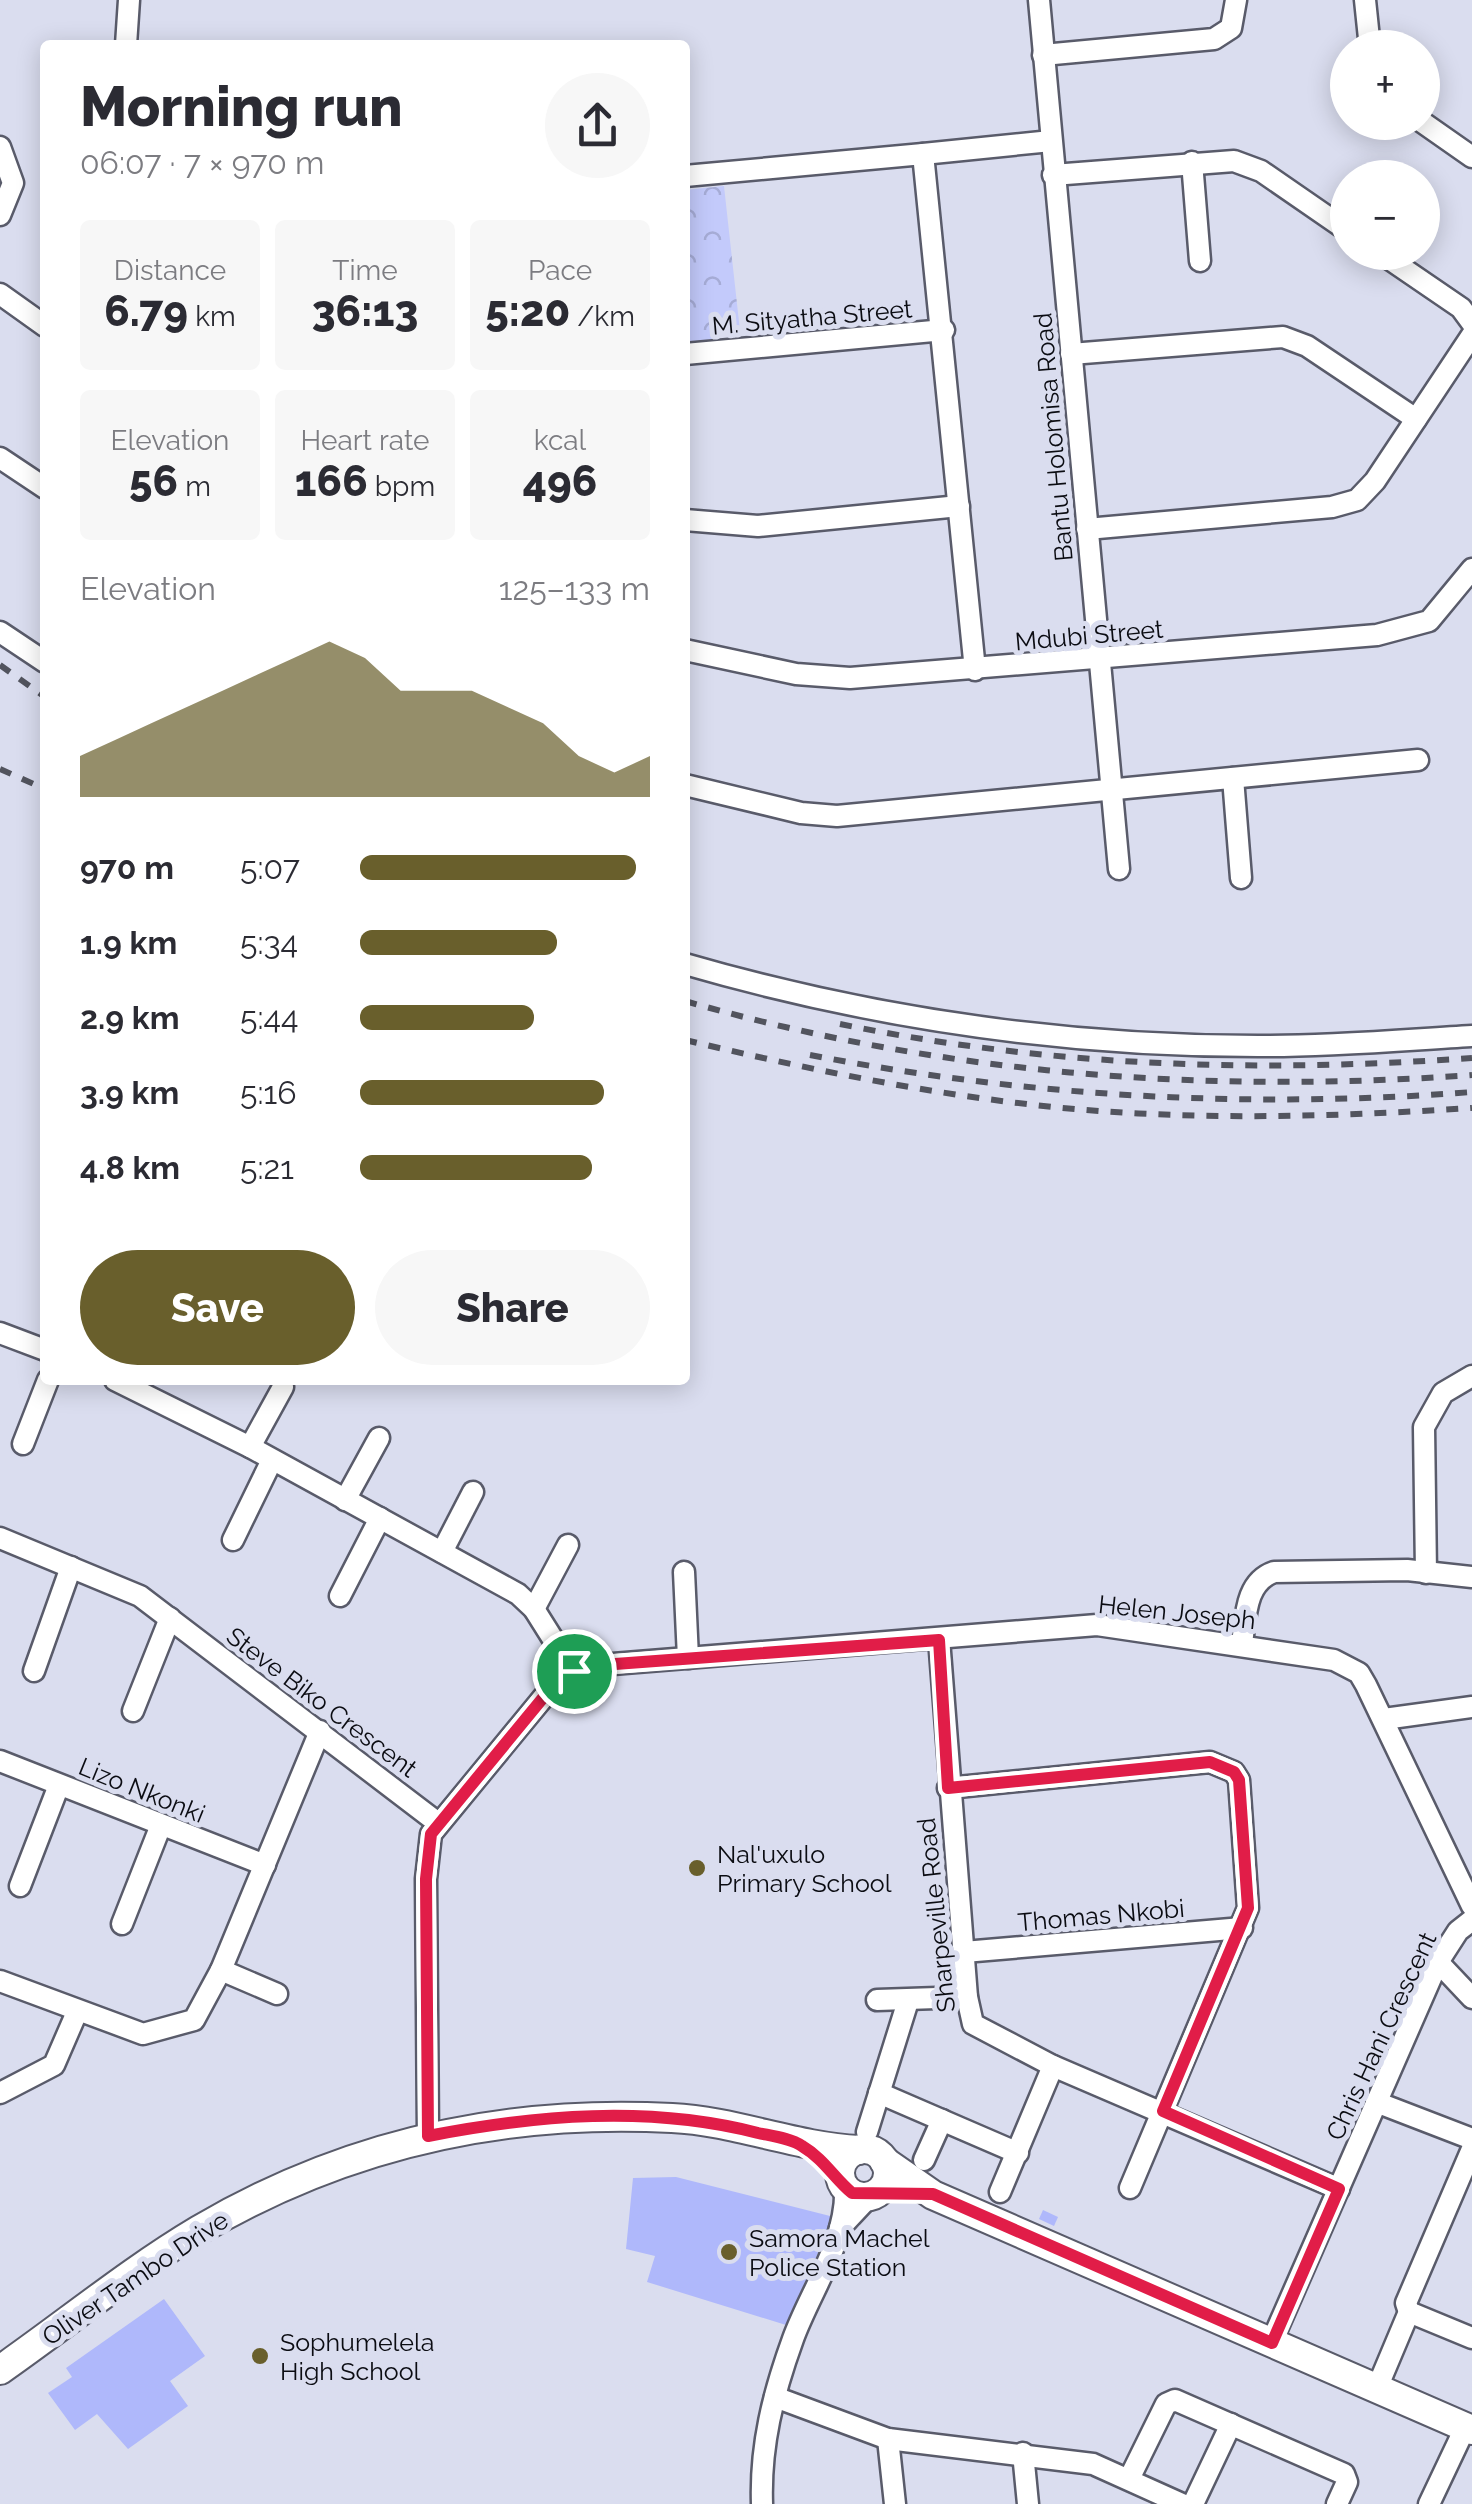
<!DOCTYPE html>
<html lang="en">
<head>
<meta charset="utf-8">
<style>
  :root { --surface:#fff; --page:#f7f7f7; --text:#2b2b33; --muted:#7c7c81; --accent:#695f2c }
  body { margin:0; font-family:Raleway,sans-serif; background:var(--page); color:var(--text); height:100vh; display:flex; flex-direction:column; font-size:38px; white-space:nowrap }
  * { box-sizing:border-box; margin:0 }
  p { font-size:32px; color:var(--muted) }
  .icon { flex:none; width:55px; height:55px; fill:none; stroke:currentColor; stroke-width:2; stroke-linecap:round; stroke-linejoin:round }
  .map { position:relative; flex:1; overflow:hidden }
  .sheet { position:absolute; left:40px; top:40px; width:650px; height:1345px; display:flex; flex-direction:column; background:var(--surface); border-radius:10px; box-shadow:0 5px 25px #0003 }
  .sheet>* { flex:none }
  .tools { position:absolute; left:1330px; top:30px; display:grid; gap:20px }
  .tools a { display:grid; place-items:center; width:110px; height:110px; border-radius:50%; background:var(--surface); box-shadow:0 5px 25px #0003; font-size:50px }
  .pin { position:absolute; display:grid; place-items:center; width:85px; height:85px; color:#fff; margin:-42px; border:5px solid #fff; border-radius:50%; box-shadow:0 2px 10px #0007 }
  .round { display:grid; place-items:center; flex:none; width:105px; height:105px; border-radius:52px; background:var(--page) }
  .overview { display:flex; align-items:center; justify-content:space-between; height:170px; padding:0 40px }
  h1 { font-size:55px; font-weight:800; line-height:75px }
  .metrics { display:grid; grid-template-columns:repeat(3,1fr); gap:15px; height:170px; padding:10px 40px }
  .metrics div { display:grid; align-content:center; border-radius:10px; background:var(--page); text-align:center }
  .metrics b { font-size:42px; font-weight:800 }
  .metrics small { font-size:28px; font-weight:400 }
  .metrics p { font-size:28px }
  .chart { height:280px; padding:20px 40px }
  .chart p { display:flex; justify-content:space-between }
  .chart svg { width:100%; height:180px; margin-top:10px; fill:var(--accent); opacity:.7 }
  .button { display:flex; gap:20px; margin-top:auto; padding:20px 40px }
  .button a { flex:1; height:115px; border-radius:60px; background:var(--accent); color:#fff; font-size:40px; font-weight:800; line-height:115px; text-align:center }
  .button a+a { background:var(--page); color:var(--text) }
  ul { padding:0 40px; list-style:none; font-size:32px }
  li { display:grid; grid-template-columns:160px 120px 1fr; align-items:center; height:75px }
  li i { height:25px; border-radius:12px; background:var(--accent) }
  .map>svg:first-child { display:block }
  .park { fill:url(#park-crowns) }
  .building { fill:#afb8fb }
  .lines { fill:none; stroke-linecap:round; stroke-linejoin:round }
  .street-casing { stroke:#595b6a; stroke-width:25 }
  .secondary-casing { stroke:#595b6a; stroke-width:32 }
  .street { stroke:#fff; stroke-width:20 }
  .secondary { stroke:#fff; stroke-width:28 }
  .rail { stroke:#52545e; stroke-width:6; stroke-dasharray:12 12; stroke-linecap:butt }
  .route-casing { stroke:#fff; stroke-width:20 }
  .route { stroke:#e11d48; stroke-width:12 }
  .poi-dot { fill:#695f2c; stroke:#daddef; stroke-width:4 }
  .labels { text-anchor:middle; stroke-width:10; stroke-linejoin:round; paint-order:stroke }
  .street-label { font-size:25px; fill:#0b0c12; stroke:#daddef }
  .poi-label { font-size:25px; fill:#0b0c12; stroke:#daddef; text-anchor:start }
</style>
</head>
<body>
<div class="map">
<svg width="1472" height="2504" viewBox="0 0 1472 2504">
  <defs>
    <pattern id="park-crowns" width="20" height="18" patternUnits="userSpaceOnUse" patternTransform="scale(2.5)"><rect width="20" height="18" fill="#c3cafb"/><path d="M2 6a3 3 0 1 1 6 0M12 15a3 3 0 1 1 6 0" fill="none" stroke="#a6acd6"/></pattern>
  </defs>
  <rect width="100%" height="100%" fill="#daddef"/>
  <path class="park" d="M724 186 740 331 717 332 716 341 685 343V190Z"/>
  <g class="building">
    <path d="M676 2177 834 2217 786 2325 647 2282 655 2256 626 2249 633 2178Z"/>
    <path d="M1043 2210 1058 2217 1054 2226 1039 2219Z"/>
    <path d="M164 2299 205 2356 170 2381 188 2406 128 2449 97 2414 75 2430 48 2393 72 2377 66 2368Z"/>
  </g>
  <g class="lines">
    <defs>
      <g id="street">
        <path d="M1039 0 1119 869"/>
        <path d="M1365 0 1370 48"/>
        <path d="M126 45 129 0"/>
        <path d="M1043 55 1214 39 1231 28 1236 0"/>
        <path d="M1422 122 1472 157"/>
        <path d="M0 147 13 183 0 215"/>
        <path d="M923 154 1051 141"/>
        <path d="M1192 162 1200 261"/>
        <path d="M1053 175 1234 161 1261 171 1348 231"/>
        <path d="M685 176 923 154 975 670"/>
        <path d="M1379 252 1461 308 1472 323"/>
        <path d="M0 294 45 326"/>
        <path d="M685 354 944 330"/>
        <path d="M1071 354 1283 337 1307 346 1416 419"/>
        <path d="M0 458 45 488"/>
        <path d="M685 520 758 526 959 506"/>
        <path d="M1087 529 1332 507 1357 500 1375 481 1472 335"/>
        <path d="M0 632 45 662"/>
        <path d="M685 650 796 674 850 678 1377 635 1429 621 1472 569"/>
        <path d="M1233 778 1241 878"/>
        <path d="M685 785 801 813 837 816 1418 760"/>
        <path d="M685 964C875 1019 1070 1047 1268 1046 1336 1046 1404 1040 1472 1036"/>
        <path d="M0 1333 45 1350"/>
        <path d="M115 1380 250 1447 518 1594 534 1609 573 1671"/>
        <path d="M23 1444 48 1380"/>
        <path d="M250 1447 283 1387"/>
        <path d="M345 1500 379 1438"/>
        <path d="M0 1538 140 1596 438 1823"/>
        <path d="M233 1540 272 1460"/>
        <path d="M442 1552 473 1492"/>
        <path d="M684 1572 688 1658"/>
        <path d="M1426 1573 1424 1427 1443 1393 1472 1376"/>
        <path d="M340 1596 380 1518"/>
        <path d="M534 1609 568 1545"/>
        <path d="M939 1639 967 1997 973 2024 1053 2066 1339 2189"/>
        <path d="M1242 1643C1246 1617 1245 1582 1274 1572L1407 1570 1472 1577"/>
        <path d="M34 1671 71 1567"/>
        <path d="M133 1711 170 1618"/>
        <path d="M1384 1719 1472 1707"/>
        <path d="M0 1761 265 1865"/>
        <path d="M948 1788 1210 1762 1234 1772 1239 1780 1248 1908 1130 2188"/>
        <path d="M20 1886 59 1785"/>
        <path d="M122 1924 161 1825"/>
        <path d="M964 1952 1242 1928"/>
        <path d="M1438 1962 1472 1998"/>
        <path d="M221 1970 277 1994"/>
        <path d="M0 1981 143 2034 194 2020 221 1970 320 1731"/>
        <path d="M877 2000 967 1997"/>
        <path d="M0 2093 54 2065 77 2012"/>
        <path d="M879 2093 1018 2153"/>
        <path d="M1376 2102 1472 2139"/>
        <path d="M867 2132 908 2001"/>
        <path d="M428 2136 426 1879 431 1834 547 1693 573 1671 588 1666 1097 1625 1334 1660 1359 1673 1366 1685 1472 1906"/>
        <path d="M1472 2149 1406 2303 1409 2312 1472 2338"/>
        <path d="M924 2160 942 2120"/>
        <path d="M1000 2192 1053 2066"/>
        <path d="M840 2228 870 2196"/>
        <path d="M1271 2343 1438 1962 1458 1931 1472 1920"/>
        <path d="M1377 2388 1409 2312"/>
        <path d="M775 2397 888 2439 1093 2464 1182 2504"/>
        <path d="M888 2439 895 2504"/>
        <path d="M1023 2453 1028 2504"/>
        <path d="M1129 2479 1166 2404 1175 2400 1344 2474 1347 2482 1337 2504"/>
        <path d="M762 2504C760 2446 773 2394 793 2339 810 2292 848 2239 845 2187"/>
        <path d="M1193 2504 1231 2424"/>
        <path d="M1429 2504 1465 2428"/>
      </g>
      <g id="secondary">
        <circle cx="864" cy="2173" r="24"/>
        <path d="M884 2161 933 2195 1472 2430"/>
        <path d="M0 2370C66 2324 130 2271 199 2230 345 2144 503 2109 672 2118 735 2121 795 2147 859 2150"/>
      </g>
    </defs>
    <use href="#street" class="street-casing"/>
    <use href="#secondary" class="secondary-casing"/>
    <use href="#street" class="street"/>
    <use href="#secondary" class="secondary"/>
    <g class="rail">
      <path d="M0 665 45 697"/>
      <path d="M0 769 45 789"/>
      <path d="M685 1001C942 1075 1206 1094 1472 1075"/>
      <path d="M840 1024C1050 1067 1259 1073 1472 1058"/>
      <path d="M685 1040C807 1069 928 1094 1053 1107 1192 1121 1332 1117 1472 1108"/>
      <path d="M810 1055C1029 1097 1250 1109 1472 1092"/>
    </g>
  </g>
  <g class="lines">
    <defs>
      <path id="route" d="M939 1640 948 1788 1210 1762 1234 1772 1239 1780 1248 1908 1163 2111 1339 2189 1272 2343 933 2194 852 2193C834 2178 824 2159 802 2146 790 2138 772 2136 758 2133 649 2105 536 2115 428 2136L426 1879 431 1834 547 1693 574 1671 588 1666Z"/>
    </defs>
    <use href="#route" class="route-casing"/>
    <use href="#route" class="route"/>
  </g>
  <g class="poi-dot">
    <circle cx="697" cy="1868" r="10"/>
    <circle cx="729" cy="2252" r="10"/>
    <circle cx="260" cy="2356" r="10"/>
  </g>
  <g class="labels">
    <g class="street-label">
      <text transform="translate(812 317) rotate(-5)" y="9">M. Sityatha Street</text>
      <text transform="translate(1053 437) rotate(-95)" y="9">Bantu Holomisa Road</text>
      <text transform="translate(1089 635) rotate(-5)" y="9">Mdubi Street</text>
      <text transform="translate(1177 1612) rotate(6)" y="9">Helen Joseph</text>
      <text transform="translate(322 1702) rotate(37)" y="9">Steve Biko Crescent</text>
      <text transform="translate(142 1790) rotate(22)" y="9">Lizo Nkonki</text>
      <text transform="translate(936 1915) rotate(-96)" y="9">Sharpeville Road</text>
      <text transform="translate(1101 1915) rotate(-5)" y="9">Thomas Nkobi</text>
      <text transform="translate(1381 2036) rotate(-65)" y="9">Chris Hani Crescent</text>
      <text transform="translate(135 2278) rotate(-34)" y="9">Oliver Tambo Drive</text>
    </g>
    <g class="poi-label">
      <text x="717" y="1863">Nal'uxulo<tspan x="717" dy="29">Primary School</tspan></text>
      <text x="749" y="2247">Samora Machel<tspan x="749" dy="29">Police Station</tspan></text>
      <text x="280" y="2351">Sophumelela<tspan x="280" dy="29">High School</tspan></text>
    </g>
  </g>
</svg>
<div class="tools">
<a>+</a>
<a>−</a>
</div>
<div class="pin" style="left:574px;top:1671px;background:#1e9e55"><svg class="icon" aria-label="arrive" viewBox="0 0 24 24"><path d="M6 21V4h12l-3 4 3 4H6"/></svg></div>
<section class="sheet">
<div class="overview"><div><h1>Morning run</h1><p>06:07 · 7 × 970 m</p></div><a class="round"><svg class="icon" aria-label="share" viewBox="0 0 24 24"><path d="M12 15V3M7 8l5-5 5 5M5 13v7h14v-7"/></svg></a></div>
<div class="metrics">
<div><p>Distance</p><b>6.79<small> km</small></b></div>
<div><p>Time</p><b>36:13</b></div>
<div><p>Pace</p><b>5:20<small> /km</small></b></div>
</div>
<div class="metrics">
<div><p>Elevation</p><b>56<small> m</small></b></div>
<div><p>Heart rate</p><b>166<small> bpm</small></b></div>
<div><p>kcal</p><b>496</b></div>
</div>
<div class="chart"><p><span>Elevation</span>125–133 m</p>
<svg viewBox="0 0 160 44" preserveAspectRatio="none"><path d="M0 44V34L10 30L20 26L30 22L40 18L50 14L60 10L70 6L80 10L90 18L100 18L110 18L120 22L130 26L140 34L150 38L160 34V44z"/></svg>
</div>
<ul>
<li><b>970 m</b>5:07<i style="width:95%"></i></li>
<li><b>1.9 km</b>5:34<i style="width:68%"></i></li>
<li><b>2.9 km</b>5:44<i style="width:60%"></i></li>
<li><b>3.9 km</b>5:16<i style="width:84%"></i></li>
<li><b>4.8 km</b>5:21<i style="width:80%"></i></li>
</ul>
<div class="button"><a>Save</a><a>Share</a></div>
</section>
</div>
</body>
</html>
